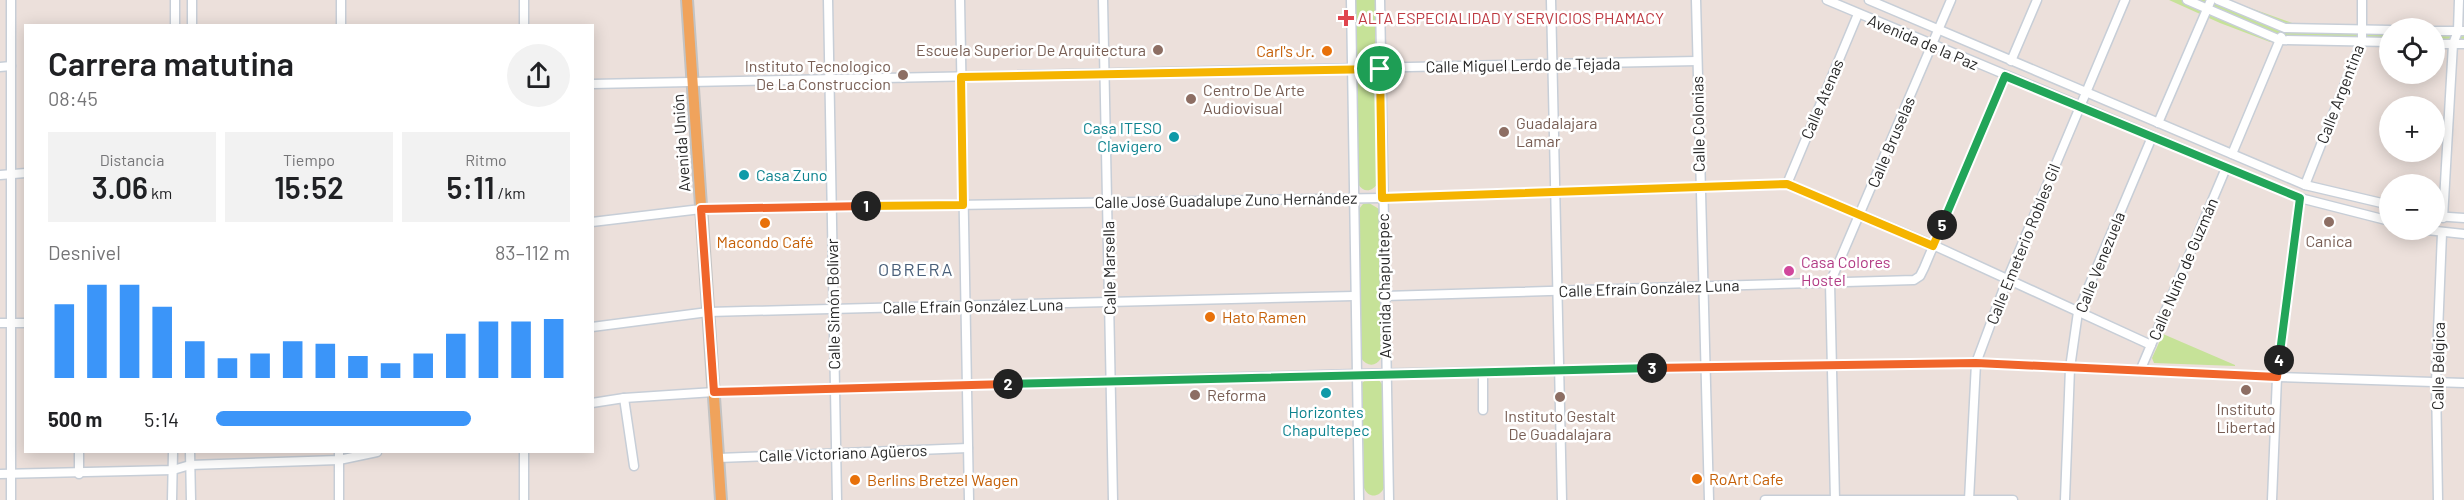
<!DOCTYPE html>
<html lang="es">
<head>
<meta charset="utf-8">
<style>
  :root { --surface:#fff; --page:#f2f2f2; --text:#202124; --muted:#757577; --accent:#3b95f9 }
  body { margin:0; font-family:Barlow,sans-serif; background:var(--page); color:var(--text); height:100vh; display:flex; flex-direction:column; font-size:22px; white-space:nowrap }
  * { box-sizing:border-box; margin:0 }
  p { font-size:20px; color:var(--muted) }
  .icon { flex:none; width:33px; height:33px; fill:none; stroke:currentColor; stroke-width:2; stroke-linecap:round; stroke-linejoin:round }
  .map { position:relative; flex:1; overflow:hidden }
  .side { position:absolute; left:24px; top:24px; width:570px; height:429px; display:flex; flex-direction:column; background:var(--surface); border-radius:0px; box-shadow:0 3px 15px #0003 }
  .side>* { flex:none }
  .buttons { position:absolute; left:2379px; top:18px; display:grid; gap:12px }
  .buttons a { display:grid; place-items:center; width:66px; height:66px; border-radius:50%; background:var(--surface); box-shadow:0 3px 15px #0003; font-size:30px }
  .pin { position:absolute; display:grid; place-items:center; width:51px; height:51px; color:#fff; margin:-26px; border:3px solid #fff; border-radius:50%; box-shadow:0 2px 6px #0007 }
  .km { position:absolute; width:30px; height:30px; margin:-15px; border-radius:50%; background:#222; color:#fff; font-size:16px; line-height:30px; text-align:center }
  .round { display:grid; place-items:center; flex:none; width:63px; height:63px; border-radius:32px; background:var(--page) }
  .overview { display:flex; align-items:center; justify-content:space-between; height:102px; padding:0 24px }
  h1 { font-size:33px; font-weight:600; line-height:45px }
  .figures { display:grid; grid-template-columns:repeat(3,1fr); gap:9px; height:102px; padding:6px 24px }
  .figures div { display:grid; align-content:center; border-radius:0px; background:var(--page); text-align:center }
  .figures b { font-size:30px; font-weight:600 }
  .figures small { font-size:16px; font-weight:400 }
  .figures p { font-size:16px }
  .chart { height:168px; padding:12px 24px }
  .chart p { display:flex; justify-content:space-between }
  .chart svg { width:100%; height:108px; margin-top:6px; stroke:var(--accent); stroke-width:6 }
  ul { padding:0 24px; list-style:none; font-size:20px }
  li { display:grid; grid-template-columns:96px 72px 1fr; align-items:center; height:45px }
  li i { height:15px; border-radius:8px; background:var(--accent) }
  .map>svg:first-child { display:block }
  .green { fill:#c6e298 }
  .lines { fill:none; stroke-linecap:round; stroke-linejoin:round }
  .minor-casing { stroke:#c7ced7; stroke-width:11 }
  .major-casing { stroke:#c3c3c3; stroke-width:14 }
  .minor { stroke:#fff; stroke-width:8 }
  .major { stroke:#f0a35c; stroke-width:10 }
  .split-1-casing { stroke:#fff; stroke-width:12 }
  .split-2-casing { stroke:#fff; stroke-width:12 }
  .split-3-casing { stroke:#fff; stroke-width:12 }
  .split-4-casing { stroke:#fff; stroke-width:12 }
  .split-5-casing { stroke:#fff; stroke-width:12 }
  .split-6-casing { stroke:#fff; stroke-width:12 }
  .split-1 { stroke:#f5b400; stroke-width:8 }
  .split-2 { stroke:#f0652b; stroke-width:8 }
  .split-3 { stroke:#22a559; stroke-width:8 }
  .split-4 { stroke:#f0652b; stroke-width:8 }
  .split-5 { stroke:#22a559; stroke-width:8 }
  .split-6 { stroke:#f5b400; stroke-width:8 }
  .health-dot { fill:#e0444e; stroke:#fff; stroke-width:2 }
  .education-dot { fill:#8d6e63; stroke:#fff; stroke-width:2 }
  .food-dot { fill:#e8710a; stroke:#fff; stroke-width:2 }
  .culture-dot { fill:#0f9aa8; stroke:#fff; stroke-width:2 }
  .hotel-dot { fill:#d1479c; stroke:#fff; stroke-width:2 }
  .labels { text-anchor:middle; stroke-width:5; stroke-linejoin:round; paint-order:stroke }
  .health-label { font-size:16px; fill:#be3a42; stroke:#fff; text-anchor:start }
  .street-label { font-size:16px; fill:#292929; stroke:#fff }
  .education-label { font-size:16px; fill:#785e54; stroke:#fff; text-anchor:start }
  .food-label { font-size:16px; fill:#c56008; stroke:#fff; text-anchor:start }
  .culture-label { font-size:16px; fill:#0d838f; stroke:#fff; text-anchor:end }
  .hotel-label { font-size:16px; fill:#b23c85; stroke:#fff; text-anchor:start }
  .neighbourhood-label { font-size:18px; letter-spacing:1.5px; fill:#4a607a; stroke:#fff }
</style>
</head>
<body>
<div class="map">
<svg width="2464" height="500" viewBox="0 0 2464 500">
  <rect width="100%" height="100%" fill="#ece0db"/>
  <g class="green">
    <path d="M1355 0H1375V54L1374 60 1368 63 1360 62 1356 58Z"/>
    <path d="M2169 0H2228L2295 24 2464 28V49H2435L2434 28H2390L2389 47 2270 42 2220 23Z"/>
    <path d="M1363 72 1372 73 1376 80 1378 183C1373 191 1364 194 1358 184L1357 80 1358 76Z"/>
    <path d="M1369 203 1379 209 1381 358C1376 367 1367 367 1361 358L1359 209 1363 204Z"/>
    <path d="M2163 334 2235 365V366L2154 363 2152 358Z"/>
    <path d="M1369 377 1378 379 1382 384 1384 488C1379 498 1368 498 1364 488L1362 383Z"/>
  </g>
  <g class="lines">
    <defs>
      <g id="minor">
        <path d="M341 0V26"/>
        <path d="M828 0 837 500"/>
        <path d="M960 0 969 500"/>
        <path d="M1103 0 1113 500"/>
        <path d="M1351 0 1359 500"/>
        <path d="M1380 0 1389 500"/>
        <path d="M1551 0 1562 500"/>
        <path d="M1696 0 1709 500"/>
        <path d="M1827 0 2300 198 2390 221"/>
        <path d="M1869 0 2305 185 2390 205"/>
        <path d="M2187 0 2280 40 2390 42"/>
        <path d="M2218 0 2285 28 2390 30"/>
        <path d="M175 26V0"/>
        <path d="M192 26V0"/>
        <path d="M524 26V0"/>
        <path d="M2434 31H2464"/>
        <path d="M2434 44H2464"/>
        <path d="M2011 61 2037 0"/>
        <path d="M0 67 11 66"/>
        <path d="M592 84 1697 61"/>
        <path d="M2158 123 2211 0"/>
        <path d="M2232 154 2281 37"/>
        <path d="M0 175 26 173"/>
        <path d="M1787 184 1858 14"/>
        <path d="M2305 185 2362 41V0"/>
        <path d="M2434 216 2464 218"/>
        <path d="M2443 218 2453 44 2458 31 2459 0"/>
        <path d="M592 222 701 209 1382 198 1787 184 1933 245 2151 345"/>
        <path d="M2427 230 2464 234"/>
        <path d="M1385 296 1914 280 1920 276 1924 268 2005 76"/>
        <path d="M0 323H26"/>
        <path d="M592 327 708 312 1354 296"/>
        <path d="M2140 371 2226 168"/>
        <path d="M1483 372V410"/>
        <path d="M624 398 634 466"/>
        <path d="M592 403 624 398 714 392 1356 374 1976 363 2277 377 2464 383"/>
        <path d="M190 452 191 500"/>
        <path d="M718 458 968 448"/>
        <path d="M0 474 173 470 190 465 339 460 377 452"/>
        <path d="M79 474V452"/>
        <path d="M11 500V0"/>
        <path d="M172 500 173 452"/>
        <path d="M339 500V452"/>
        <path d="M524 500V452"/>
        <path d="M1765 500H2013"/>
        <path d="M1835 500 1830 283 1951 0"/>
        <path d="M1969 500 1976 363 2007 280 2125 0"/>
        <path d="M2065 500 2070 368 2078 312 2152 137"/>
        <path d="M2272 500 2277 377 2300 198"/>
        <path d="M2438 500 2436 382 2442 233"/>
      </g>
      <path id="major" d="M687 0 721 500"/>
    </defs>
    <use href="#minor" class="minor-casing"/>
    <use href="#major" class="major-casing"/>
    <use href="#minor" class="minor"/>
    <use href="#major" class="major"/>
  </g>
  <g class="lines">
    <defs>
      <path id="split-1" d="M866 206 963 205 961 77 1380 69"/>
      <path id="split-2" d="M866 206 701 209 714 392 1008 384"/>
      <path id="split-3" d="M1008 384 1652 368"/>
      <path id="split-4" d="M1652 368 1976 363 2277 377 2279 360"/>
      <path id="split-5" d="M1942 225 2005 76 2300 198 2279 360"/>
      <path id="split-6" d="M1380 69 1382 198 1787 184 1933 246 1942 225"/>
    </defs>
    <use href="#split-1" class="split-1-casing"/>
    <use href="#split-2" class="split-2-casing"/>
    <use href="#split-3" class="split-3-casing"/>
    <use href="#split-4" class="split-4-casing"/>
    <use href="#split-5" class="split-5-casing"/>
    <use href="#split-6" class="split-6-casing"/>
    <use href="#split-1" class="split-1"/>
    <use href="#split-2" class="split-2"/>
    <use href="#split-3" class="split-3"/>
    <use href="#split-4" class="split-4"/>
    <use href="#split-5" class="split-5"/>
    <use href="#split-6" class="split-6"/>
  </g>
  <path class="health-dot" d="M1343 9h6v6h6v6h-6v6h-6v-6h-6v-6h6z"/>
  <g class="education-dot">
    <circle cx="1158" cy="50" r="6"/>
    <circle cx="903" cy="75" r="6"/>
    <circle cx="1191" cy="99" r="6"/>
    <circle cx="1504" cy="132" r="6"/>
    <circle cx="2329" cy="222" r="6"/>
    <circle cx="2246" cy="390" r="6"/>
    <circle cx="1195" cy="395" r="6"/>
    <circle cx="1560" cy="397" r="6"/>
  </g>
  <g class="food-dot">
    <circle cx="1327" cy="51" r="6"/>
    <circle cx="765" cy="223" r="6"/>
    <circle cx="1210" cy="317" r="6"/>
    <circle cx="1697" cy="479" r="6"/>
    <circle cx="855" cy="480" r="6"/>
  </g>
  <g class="culture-dot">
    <circle cx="1174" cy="137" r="6"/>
    <circle cx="744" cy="175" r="6"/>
    <circle cx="1326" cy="393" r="6"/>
  </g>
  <circle class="hotel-dot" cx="1789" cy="271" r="6"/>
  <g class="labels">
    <g class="health-label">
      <text x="1358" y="24">ALTA ESPECIALIDAD Y SERVICIOS PHAMACY</text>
    </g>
    <g class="street-label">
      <text transform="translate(1923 42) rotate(23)" y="6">Avenida de la Paz</text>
      <text transform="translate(1523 65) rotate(-1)" y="6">Calle Miguel Lerdo de Tejada</text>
      <text transform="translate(2340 94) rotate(-69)" y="6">Calle Argentina</text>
      <text transform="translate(1822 99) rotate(-67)" y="6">Calle Atenas</text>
      <text transform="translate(1698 124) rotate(-91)" y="6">Calle Colonias</text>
      <text transform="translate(1891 142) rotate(-67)" y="6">Calle Bruselas</text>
      <text transform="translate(681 143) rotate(-94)" y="6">Avenida Unión</text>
      <text transform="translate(1226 200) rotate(-1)" y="6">Calle José Guadalupe Zuno Hernández</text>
      <text transform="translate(2023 244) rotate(-68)" y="6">Calle Emeterio Robles Gil</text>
      <text transform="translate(2100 262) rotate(-68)" y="6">Calle Venezuela</text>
      <text transform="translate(1109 268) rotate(-91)" y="6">Calle Marsella</text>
      <text transform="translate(2183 269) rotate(-67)" y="6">Calle Nuño de Guzmán</text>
      <text transform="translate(1384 286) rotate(-91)" y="6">Avenida Chapultepec</text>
      <text transform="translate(1649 288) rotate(-2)" y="6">Calle Efraín González Luna</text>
      <text transform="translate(833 304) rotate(-91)" y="6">Calle Simón Bolívar</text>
      <text transform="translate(973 306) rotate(-1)" y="6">Calle Efraín González Luna</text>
      <text transform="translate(2438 366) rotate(-89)" y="6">Calle Bélgica</text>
      <text transform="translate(843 453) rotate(-2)" y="6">Calle Victoriano Agüeros</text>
    </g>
    <g class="education-label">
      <text x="1146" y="56" text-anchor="end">Escuela Superior De Arquitectura</text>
      <text x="891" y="72" text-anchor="end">Instituto Tecnologico<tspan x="891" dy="18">De La Construccion</tspan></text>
      <text x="1203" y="96">Centro De Arte<tspan x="1203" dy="18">Audiovisual</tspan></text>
      <text x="1516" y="129">Guadalajara<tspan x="1516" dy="18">Lamar</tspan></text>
      <text x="2329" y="247" text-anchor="middle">Canica</text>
      <text x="1207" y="401">Reforma</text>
      <text x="2246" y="415" text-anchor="middle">Instituto<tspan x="2246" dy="18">Libertad</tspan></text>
      <text x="1560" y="422" text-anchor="middle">Instituto Gestalt<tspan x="1560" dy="18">De Guadalajara</tspan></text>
    </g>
    <g class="food-label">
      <text x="1315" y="57" text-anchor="end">Carl's Jr.</text>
      <text x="765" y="248" text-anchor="middle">Macondo Café</text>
      <text x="1222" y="323">Hato Ramen</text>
      <text x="1709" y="485">RoArt Cafe</text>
      <text x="867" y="486">Berlins Bretzel Wagen</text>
    </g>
    <g class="culture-label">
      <text x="1162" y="134">Casa ITESO<tspan x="1162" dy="18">Clavigero</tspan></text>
      <text x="756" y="181" text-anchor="start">Casa Zuno</text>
      <text x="1326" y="418" text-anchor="middle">Horizontes<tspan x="1326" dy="18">Chapultepec</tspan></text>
    </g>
    <g class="hotel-label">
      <text x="1801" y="268">Casa Colores<tspan x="1801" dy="18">Hostel</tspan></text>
    </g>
    <g class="neighbourhood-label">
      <text x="916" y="276">OBRERA</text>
    </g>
  </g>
</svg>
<div class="buttons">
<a><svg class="icon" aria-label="locate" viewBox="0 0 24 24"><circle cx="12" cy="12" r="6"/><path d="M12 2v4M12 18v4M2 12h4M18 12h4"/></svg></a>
<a>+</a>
<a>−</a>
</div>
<div class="pin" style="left:1380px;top:69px;background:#1e9e55"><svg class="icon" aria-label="arrive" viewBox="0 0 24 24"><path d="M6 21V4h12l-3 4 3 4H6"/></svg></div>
<b class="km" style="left:866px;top:206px">1</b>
<b class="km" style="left:1008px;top:384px">2</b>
<b class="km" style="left:1652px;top:368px">3</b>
<b class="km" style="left:2279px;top:360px">4</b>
<b class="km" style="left:1942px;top:225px">5</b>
<section class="side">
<div class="overview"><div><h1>Carrera matutina</h1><p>08:45</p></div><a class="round"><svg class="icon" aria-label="share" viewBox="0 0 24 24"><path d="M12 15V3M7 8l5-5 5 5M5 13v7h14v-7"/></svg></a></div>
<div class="figures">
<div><p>Distancia</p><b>3.06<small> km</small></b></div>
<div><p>Tiempo</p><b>15:52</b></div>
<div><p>Ritmo</p><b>5:11<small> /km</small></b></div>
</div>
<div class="chart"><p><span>Desnivel</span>83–112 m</p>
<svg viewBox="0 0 160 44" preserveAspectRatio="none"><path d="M5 44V14M15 44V6M25 44V6M35 44V15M45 44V29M55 44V36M65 44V34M75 44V29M85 44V30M95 44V35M105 44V38M115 44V34M125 44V26M135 44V21M145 44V21M155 44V20"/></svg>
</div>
<ul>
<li><b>500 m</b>5:14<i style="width:72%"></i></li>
</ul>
</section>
</div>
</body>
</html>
